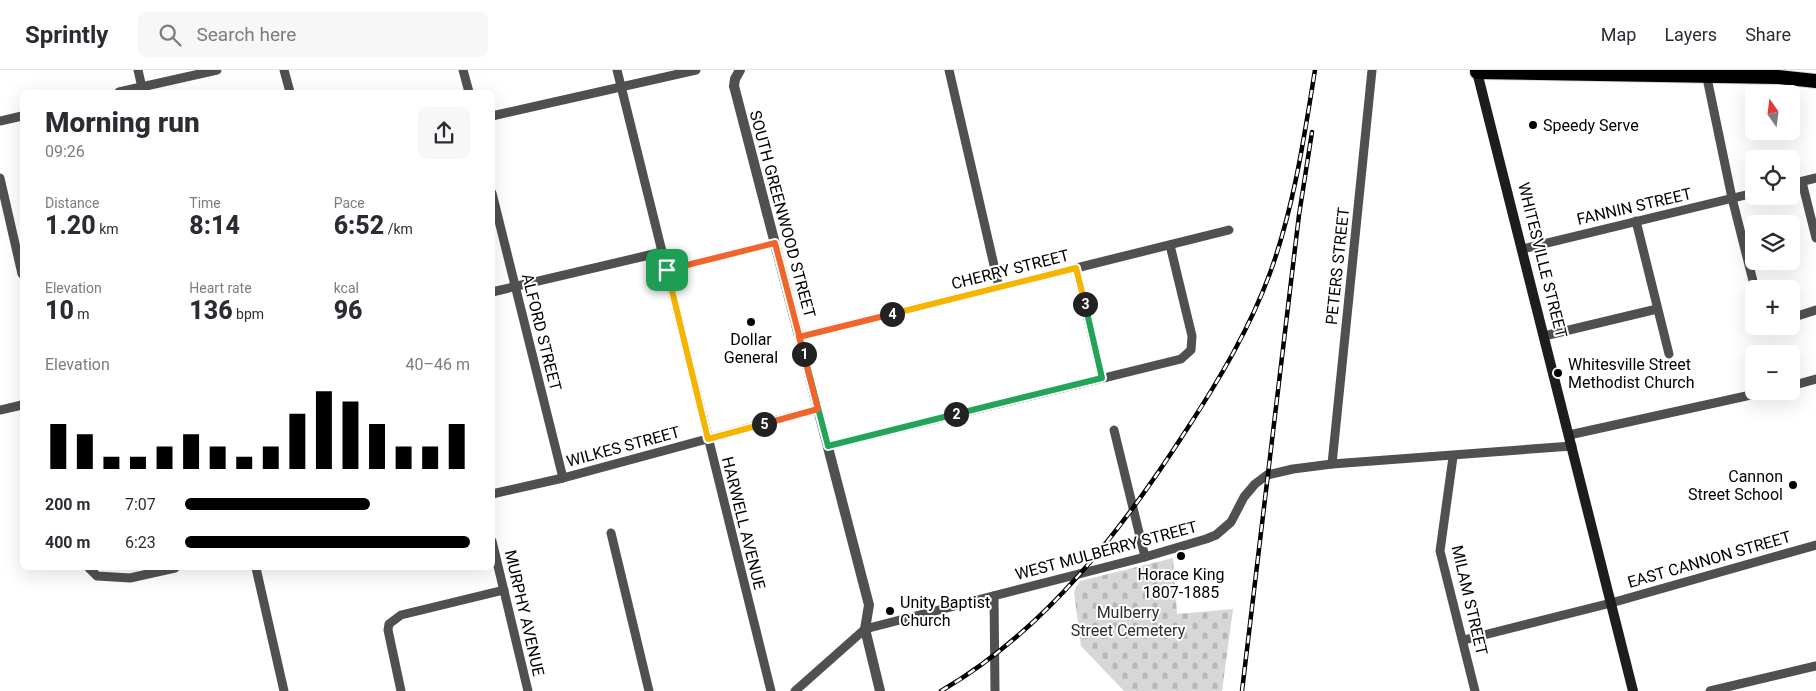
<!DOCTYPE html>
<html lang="en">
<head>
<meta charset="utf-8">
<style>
  :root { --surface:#fff; --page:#f7f7f7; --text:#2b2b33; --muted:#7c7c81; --line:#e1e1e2; --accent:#000 }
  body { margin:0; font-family:Roboto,sans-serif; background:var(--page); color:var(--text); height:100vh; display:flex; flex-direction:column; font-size:19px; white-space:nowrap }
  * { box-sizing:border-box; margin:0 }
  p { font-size:16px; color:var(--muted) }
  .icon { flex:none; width:28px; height:28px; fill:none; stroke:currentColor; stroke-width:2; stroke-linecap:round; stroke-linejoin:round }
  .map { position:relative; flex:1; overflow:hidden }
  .details { position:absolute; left:20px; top:20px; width:475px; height:480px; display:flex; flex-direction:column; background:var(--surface); border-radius:8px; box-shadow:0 5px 20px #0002 }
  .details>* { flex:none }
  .needle { width:32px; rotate:346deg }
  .tools { position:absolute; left:1745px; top:15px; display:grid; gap:10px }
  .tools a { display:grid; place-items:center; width:55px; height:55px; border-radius:8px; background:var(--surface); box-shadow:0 5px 20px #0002; font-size:25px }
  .pin { position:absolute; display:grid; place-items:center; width:42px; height:42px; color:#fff; margin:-21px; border-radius:10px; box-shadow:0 2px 8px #0006 }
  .km { position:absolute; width:25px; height:25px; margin:-12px; border-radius:50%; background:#222; color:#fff; font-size:14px; line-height:25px; text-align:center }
  .round { display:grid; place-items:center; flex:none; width:52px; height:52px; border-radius:8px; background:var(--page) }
  .overview { display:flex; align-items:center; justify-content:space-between; height:85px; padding:0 25px }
  h1 { font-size:28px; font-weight:800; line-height:38px }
  .figures { display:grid; grid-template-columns:repeat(3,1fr); gap:8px; height:85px; padding:5px 25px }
  .figures div { display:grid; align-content:center }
  .figures b { font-size:25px; font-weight:800 }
  .figures small { font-size:14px; font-weight:400 }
  .figures p { font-size:14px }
  .chart { height:140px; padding:10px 25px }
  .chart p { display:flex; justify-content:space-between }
  .chart svg { width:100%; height:90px; margin-top:5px; stroke:var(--accent); stroke-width:6 }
  ul { padding:0 25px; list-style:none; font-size:16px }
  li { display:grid; grid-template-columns:80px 60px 1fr; align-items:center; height:38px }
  li i { height:12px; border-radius:6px; background:var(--accent) }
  header { display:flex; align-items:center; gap:30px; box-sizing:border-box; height:70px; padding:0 25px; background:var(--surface); border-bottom:1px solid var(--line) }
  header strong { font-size:24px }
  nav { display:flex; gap:28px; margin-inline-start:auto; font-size:18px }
  .search { width:350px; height:45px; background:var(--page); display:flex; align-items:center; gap:12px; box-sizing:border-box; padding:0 18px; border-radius:8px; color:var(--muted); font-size:19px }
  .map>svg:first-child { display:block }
  .cemetery { fill:url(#cemetery-stones) }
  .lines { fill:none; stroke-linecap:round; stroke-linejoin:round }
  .trunk-casing { stroke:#dbdbdb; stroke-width:16 }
  .minor { stroke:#505050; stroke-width:9 }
  .tertiary { stroke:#505050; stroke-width:10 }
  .secondary { stroke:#1d1d1d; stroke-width:10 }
  .trunk { stroke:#000; stroke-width:14 }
  .rail-casing { stroke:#000; stroke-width:4.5 }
  .rail { stroke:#fff; stroke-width:2.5; stroke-dasharray:8; stroke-linecap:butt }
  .split-1-casing { stroke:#fff; stroke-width:10 }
  .split-2-casing { stroke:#fff; stroke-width:10 }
  .split-3-casing { stroke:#fff; stroke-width:10 }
  .split-4-casing { stroke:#fff; stroke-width:10 }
  .split-5-casing { stroke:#fff; stroke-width:10 }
  .split-6-casing { stroke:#fff; stroke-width:10 }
  .split-1 { stroke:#f0652b; stroke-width:6 }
  .split-2 { stroke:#22a559; stroke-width:6 }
  .split-3 { stroke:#22a559; stroke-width:6 }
  .split-4 { stroke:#f5b400; stroke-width:6 }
  .split-5 { stroke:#f0652b; stroke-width:6 }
  .split-6 { stroke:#f5b400; stroke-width:6 }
  .poi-dot { fill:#000; stroke:#fff; stroke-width:2 }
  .labels { text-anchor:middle; stroke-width:4; stroke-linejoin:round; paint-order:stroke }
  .poi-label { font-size:16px; fill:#000; stroke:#fff; text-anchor:start }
  .street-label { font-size:16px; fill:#000; stroke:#fff }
  .park-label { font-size:16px; fill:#2e2e2e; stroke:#fff }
</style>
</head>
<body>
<header>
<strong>Sprintly</strong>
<div class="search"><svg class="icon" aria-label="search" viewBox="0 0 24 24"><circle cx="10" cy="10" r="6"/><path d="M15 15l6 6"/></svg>Search here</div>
<nav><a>Map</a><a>Layers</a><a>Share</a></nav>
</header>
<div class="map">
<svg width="1816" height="621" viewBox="0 0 1816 621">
  <defs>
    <pattern id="cemetery-stones" width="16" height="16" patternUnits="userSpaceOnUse" patternTransform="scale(1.25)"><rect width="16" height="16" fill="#d7d7d7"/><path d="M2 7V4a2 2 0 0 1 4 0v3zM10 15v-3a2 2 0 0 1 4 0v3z" fill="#b7b7b7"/></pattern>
  </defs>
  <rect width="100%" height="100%" fill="#fff"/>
  <path class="cemetery" d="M1173 488 1177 544 1233 539 1222 621H1124L1081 576 1074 522 1080 511Z"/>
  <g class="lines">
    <defs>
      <path id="trunk" d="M1477 0V2L1778 7 1816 11"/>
    </defs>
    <use href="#trunk" class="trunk-casing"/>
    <g class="minor">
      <path d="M138 0 143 22"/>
      <path d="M284 0 290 22"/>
      <path d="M463 0 469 22"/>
      <path d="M617 0 771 621"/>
      <path d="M949 0 999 217"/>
      <path d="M1707 8 1732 128 1753 211 1750 235"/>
      <path d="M119 22 217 0"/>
      <path d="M492 46 696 0"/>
      <path d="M0 51 22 46"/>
      <path d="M0 108 22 204"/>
      <path d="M1802 112 1816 168"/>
      <path d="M1791 114 1816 108"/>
      <path d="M492 123 563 408"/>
      <path d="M1636 151 1669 284"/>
      <path d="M1522 179 1754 123"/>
      <path d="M1076 198 1102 308"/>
      <path d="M667 200 775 173"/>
      <path d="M492 222 662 182"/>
      <path d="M1791 248 1816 240"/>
      <path d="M1544 266 1657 239"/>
      <path d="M799 267 1229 160"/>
      <path d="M1791 316 1816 309"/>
      <path d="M0 340 22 335"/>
      <path d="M1114 360 1145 487"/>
      <path d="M1569 365 1769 321"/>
      <path d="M828 376 1181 289 1191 280 1192 266 1170 175"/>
      <path d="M1453 387 1440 481 1475 621"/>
      <path d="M1332 394 1372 0"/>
      <path d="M492 424 563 408 818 339"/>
      <path d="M611 463 649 621"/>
      <path d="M492 471 528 621"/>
      <path d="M89 498 97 506 130 508 175 498"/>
      <path d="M256 498 284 621"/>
      <path d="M994 526 995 621"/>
      <path d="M1464 570 1611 533 1816 475"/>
      <path d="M401 621 388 560 389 554 401 545 504 520"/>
      <path d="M795 621 865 559 1145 487 1206 469 1216 465 1231 452 1244 427 1255 414 1267 405 1293 399 1332 394 1572 376"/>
      <path d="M1710 621 1816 596"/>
    </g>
    <path class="tertiary" d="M740 0 735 9 734 16 869 535 865 559 880 621"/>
    <path class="secondary" d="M1477 2 1633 621"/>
    <use href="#trunk" class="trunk"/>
    <defs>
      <g id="rail">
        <path d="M941 621C1046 560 1122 460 1187 359 1219 310 1250 258 1270 203 1294 137 1304 68 1315 0"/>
        <path d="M1242 621 1299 145 1312 62"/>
      </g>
    </defs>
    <use href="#rail" class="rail-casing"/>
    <use href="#rail" class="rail"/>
  </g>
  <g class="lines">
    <defs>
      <path id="split-1" d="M667 200 775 173 804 284"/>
      <path id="split-2" d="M804 284 828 376 956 344"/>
      <path id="split-3" d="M956 344 1102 308 1085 234"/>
      <path id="split-4" d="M892 244 1076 198 1085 234"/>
      <path id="split-5" d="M764 354 818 339 799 267 892 244"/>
      <path id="split-6" d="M667 200 708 369 764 354"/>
    </defs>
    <use href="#split-1" class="split-1-casing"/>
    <use href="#split-2" class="split-2-casing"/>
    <use href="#split-3" class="split-3-casing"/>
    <use href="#split-4" class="split-4-casing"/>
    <use href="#split-5" class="split-5-casing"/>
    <use href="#split-6" class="split-6-casing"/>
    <use href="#split-1" class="split-1"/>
    <use href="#split-2" class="split-2"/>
    <use href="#split-3" class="split-3"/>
    <use href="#split-4" class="split-4"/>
    <use href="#split-5" class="split-5"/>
    <use href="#split-6" class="split-6"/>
  </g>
  <g class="poi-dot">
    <circle cx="1533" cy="55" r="5"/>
    <circle cx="751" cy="252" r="5"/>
    <circle cx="1558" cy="303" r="5"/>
    <circle cx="1793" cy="415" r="5"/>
    <circle cx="1181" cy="486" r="5"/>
    <circle cx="890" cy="541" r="5"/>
  </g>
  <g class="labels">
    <g class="poi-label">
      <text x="1543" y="61">Speedy Serve</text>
      <text x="751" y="275" text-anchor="middle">Dollar<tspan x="751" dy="18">General</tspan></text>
      <text x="1568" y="300">Whitesville Street<tspan x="1568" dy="18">Methodist Church</tspan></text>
      <text x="1783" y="412" text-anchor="end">Cannon<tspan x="1783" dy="18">Street School</tspan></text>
      <text x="1181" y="510" text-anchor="middle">Horace King<tspan x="1181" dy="18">1807-1885</tspan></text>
      <text x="900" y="538">Unity Baptist<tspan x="900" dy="18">Church</tspan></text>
    </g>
    <g class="street-label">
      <text transform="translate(1634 136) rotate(-13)" y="6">FANNIN STREET</text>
      <text transform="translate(783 144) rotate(75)" y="6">SOUTH GREENWOOD STREET</text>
      <text transform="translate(1543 190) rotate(76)" y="6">WHITESVILLE STREET</text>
      <text transform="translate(1337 196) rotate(-84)" y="6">PETERS STREET</text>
      <text transform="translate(1010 199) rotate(-14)" y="6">CHERRY STREET</text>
      <text transform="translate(542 262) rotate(76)" y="6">ALFORD STREET</text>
      <text transform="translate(623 376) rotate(-15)" y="6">WILKES STREET</text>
      <text transform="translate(744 453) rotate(76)" y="6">HARWELL AVENUE</text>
      <text transform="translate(1106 480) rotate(-15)" y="6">WEST MULBERRY STREET</text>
      <text transform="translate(1709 489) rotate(-16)" y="6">EAST CANNON STREET</text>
      <text transform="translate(1470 530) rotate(77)" y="6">MILAM STREET</text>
      <text transform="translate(525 543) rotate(77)" y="6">MURPHY AVENUE</text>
    </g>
    <g class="park-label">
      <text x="1128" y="548">Mulberry<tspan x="1128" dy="18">Street Cemetery</tspan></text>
    </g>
  </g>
</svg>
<div class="tools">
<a><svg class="needle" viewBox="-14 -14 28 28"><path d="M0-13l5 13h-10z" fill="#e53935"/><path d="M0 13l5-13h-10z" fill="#7c7c81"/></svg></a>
<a><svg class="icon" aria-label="locate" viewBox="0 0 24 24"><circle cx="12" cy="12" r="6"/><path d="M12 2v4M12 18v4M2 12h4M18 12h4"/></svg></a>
<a><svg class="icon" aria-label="layers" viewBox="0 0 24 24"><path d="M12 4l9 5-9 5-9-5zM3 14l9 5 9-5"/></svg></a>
<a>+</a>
<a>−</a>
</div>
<div class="pin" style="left:667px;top:200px;background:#1e9e55"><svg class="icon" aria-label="arrive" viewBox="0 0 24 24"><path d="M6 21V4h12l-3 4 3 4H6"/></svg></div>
<b class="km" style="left:804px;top:284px">1</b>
<b class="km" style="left:956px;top:344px">2</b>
<b class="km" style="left:1085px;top:234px">3</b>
<b class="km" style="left:892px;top:244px">4</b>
<b class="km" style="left:764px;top:354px">5</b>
<section class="details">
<div class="overview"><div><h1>Morning run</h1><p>09:26</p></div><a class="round"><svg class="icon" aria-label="share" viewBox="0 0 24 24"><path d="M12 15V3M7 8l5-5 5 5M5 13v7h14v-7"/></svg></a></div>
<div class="figures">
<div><p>Distance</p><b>1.20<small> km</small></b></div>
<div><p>Time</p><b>8:14</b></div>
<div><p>Pace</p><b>6:52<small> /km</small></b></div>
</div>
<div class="figures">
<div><p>Elevation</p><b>10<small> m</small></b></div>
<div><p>Heart rate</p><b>136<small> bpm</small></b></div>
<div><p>kcal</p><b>96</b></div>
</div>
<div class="chart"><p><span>Elevation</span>40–46 m</p>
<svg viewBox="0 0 160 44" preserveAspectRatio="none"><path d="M5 44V22M15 44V27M25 44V38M35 44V38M45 44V33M55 44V27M65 44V33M75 44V38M85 44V33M95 44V17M105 44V6M115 44V11M125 44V22M135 44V33M145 44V33M155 44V22"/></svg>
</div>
<ul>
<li><b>200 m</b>7:07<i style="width:65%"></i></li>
<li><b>400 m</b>6:23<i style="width:100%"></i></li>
</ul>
</section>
</div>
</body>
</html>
